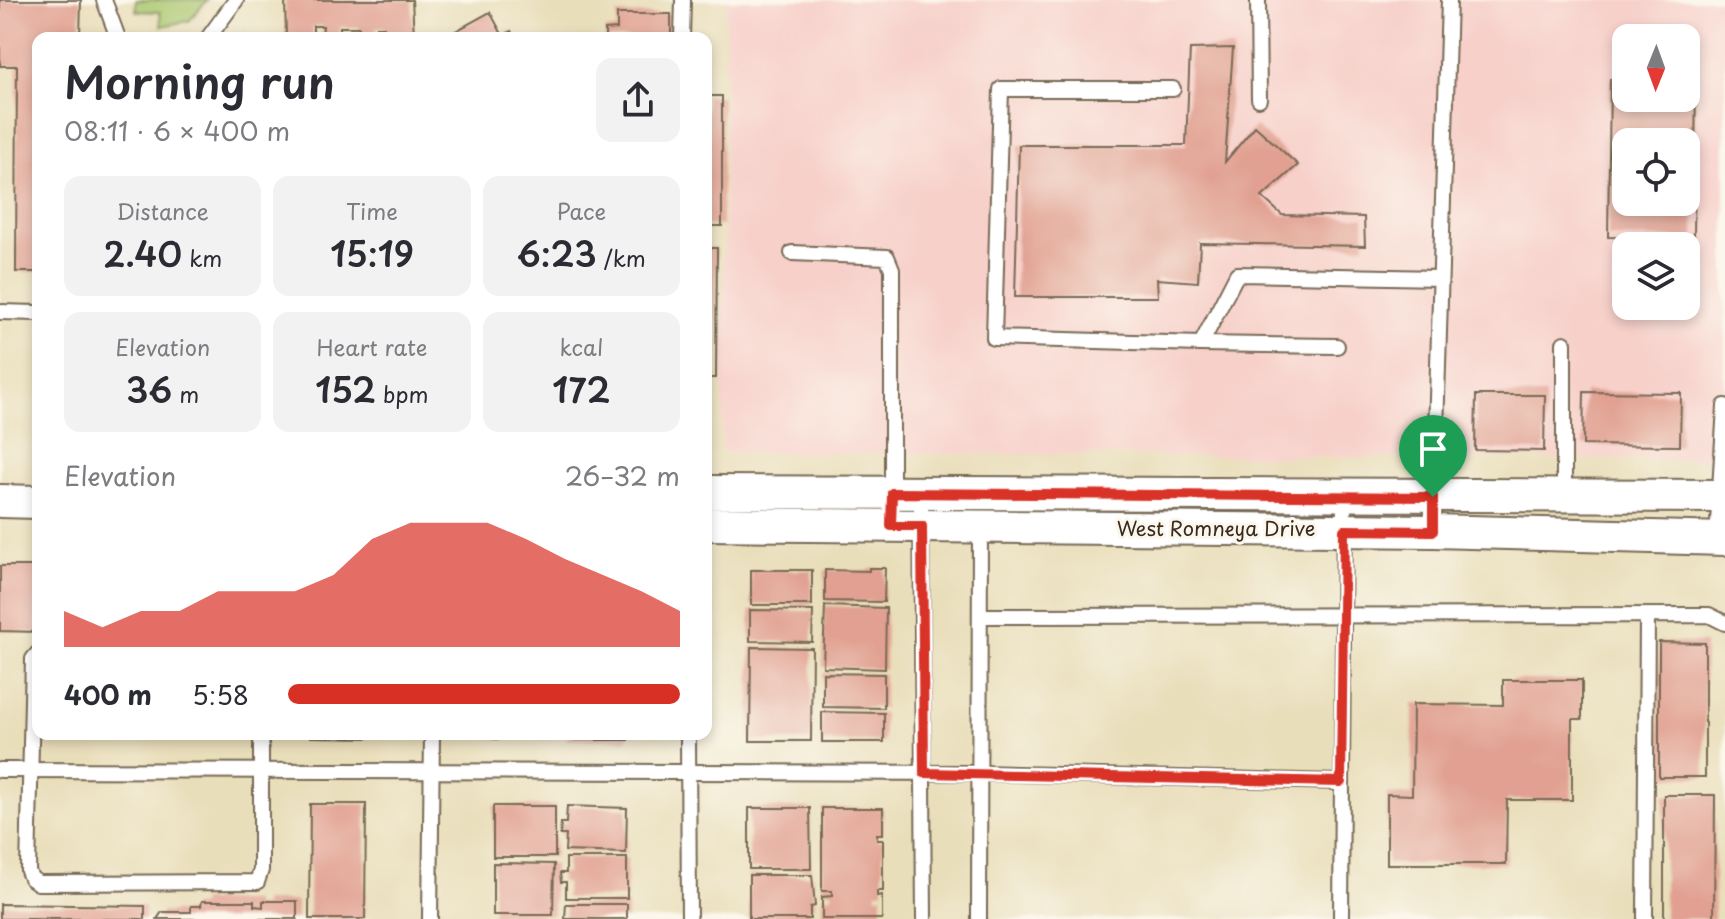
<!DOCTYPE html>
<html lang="en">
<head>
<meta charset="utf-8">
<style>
  :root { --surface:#fff; --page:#f2f2f3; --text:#2b2b33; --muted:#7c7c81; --accent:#d93025 }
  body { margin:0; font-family:"Playpen Sans",sans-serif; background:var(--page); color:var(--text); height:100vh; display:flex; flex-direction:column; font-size:30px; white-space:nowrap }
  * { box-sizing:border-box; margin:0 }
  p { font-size:26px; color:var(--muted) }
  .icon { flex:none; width:44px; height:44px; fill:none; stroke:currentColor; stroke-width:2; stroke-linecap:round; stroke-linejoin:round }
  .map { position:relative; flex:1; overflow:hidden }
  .panel { position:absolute; left:32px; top:32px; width:680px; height:708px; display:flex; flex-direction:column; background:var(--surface); border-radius:16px; box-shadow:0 4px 12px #0003 }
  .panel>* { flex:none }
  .needle { width:52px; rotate:181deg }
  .buttons { position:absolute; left:1612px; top:24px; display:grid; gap:16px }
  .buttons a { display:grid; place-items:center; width:88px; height:88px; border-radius:16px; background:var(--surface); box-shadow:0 4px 12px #0003; font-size:40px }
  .pin { position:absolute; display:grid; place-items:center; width:68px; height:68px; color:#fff; margin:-82px -34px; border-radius:50% 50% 50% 0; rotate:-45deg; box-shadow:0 0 8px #0007 }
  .pin .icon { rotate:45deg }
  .round { display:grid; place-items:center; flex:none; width:84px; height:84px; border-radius:16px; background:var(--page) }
  .summary { display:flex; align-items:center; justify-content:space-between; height:136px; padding:0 32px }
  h1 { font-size:44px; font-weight:600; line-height:60px }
  .metrics { display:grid; grid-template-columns:repeat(3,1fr); gap:12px; height:136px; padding:8px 32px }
  .metrics div { display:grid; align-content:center; border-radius:16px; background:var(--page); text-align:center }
  .metrics b { font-size:34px; font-weight:600 }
  .metrics small { font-size:22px; font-weight:400 }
  .metrics p { font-size:22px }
  .chart { height:224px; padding:16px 32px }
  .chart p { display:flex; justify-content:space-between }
  .chart svg { width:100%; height:144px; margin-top:8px; fill:var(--accent); opacity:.7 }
  ul { padding:0 32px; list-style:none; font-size:26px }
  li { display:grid; grid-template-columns:128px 96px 1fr; align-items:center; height:60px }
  li i { height:20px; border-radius:10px; background:var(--accent) }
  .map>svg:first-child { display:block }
  .built { fill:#f7d0ca; fill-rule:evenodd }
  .green { fill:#aac86f; stroke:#727946; stroke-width:2 }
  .building { fill:#e1a091; fill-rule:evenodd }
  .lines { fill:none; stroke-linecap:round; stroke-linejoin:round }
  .service-casing { stroke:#786955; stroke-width:18 }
  .tertiary-casing { stroke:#786955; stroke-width:36 }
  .service { stroke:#fff; stroke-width:14 }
  .tertiary { stroke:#fff; stroke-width:32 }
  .route-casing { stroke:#fff; stroke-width:16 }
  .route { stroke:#d93025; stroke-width:10 }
  .labels { text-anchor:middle; stroke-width:6; stroke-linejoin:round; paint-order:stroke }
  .street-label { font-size:20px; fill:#3b2a1e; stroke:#fbf7ec }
</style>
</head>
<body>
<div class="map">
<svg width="1725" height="919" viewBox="0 0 1725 919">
  <rect width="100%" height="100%" fill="#fbf7ec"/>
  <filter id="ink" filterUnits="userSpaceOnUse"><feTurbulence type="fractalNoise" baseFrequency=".0125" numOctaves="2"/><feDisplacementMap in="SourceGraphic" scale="16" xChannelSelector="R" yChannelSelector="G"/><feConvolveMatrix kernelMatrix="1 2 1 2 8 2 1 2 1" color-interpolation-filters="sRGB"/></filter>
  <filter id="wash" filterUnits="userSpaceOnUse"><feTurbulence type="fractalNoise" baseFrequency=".006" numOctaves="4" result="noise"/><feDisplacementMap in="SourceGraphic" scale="32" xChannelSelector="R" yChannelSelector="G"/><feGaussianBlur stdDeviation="1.8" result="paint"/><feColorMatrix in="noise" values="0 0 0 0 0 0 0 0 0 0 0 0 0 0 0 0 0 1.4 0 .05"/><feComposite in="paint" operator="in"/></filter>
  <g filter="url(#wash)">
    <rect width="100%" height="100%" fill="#e9deba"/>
    <path class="built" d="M726 0H1725V460L722 452ZM1626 38H1686V98H1626ZM1626 142H1686V202H1626ZM1626 246H1686V306H1626Z"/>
    <path class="green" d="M136 0H207L189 21 161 26 160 12 136 11Z"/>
    <g id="blocks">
      <g class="building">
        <path d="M0 0H81L80 38H38V272H16L17 66H0Z"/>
        <path d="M285 0H412L414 36H385L384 27H376V37L359 36V27H340V37H322L323 26H313V38H286Z"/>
        <path d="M490 12 503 36 511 31 515 38H443Z"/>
        <path d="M617 14H671V38H605V30L617 29Z"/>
        <path d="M1233 48 1225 162 1255 126 1298 165 1262 197 1282 215 1364 217 1365 246 1200 243 1198 282 1157 279 1158 297H1015L1019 145H1186L1190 49Z"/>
        <path d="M1610 79H1626V98H1686V80H1696L1694 238 1608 237ZM1626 142H1686V202H1626Z"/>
        <rect x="706" y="96" width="16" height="130"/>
        <path d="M706 248H717L716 378H706Z"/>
        <path d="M1584 392 1681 393 1680 446 1583 445Z"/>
        <path d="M1476 395H1545L1544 451 1475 450Z"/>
        <path d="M0 566H38V632L0 631Z"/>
        <path d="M869 568H885L884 602 825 601V570L869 571Z"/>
        <rect x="751" y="570" width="61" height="35"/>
        <path d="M825 606 886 608 885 669 823 667Z"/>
        <path d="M750 610 813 611 812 642 750 641Z"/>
        <path d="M1659 642 1705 643V777H1659Z"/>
        <path d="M751 647 812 648 811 741H750Z"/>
        <path d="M823 673 884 674V708L823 707Z"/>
        <path d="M1503 680H1582V719H1572V800H1507L1506 864H1387V794L1412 795 1413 704 1503 705Z"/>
        <path d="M822 712 884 713V742H822Z"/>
        <path d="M311 734H368V738L311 737Z"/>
        <rect x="494" y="734" width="61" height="5"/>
        <rect x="567" y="734" width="61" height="6"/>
        <path d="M1664 795H1715L1714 919H1664Z"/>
        <path d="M310 804H366L365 919H309Z"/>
        <rect x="493" y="806" width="62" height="51"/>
        <path d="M567 806 627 808 626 853 565 851 566 835H560L561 823H566Z"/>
        <path d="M749 808H810L811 869H749Z"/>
        <path d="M822 808H883V834H877V840H883V891H877V896L882 895V919H822V897L832 896V891H822Z"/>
        <path d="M566 858H627V898H566V882H561L560 873H566Z"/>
        <path d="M493 863 554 864 553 915H493Z"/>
        <path d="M749 875H812L815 906 810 907V919H749Z"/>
        <path d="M202 901H254V906L263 907V901H297V919H157L162 912H191V906H201Z"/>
        <path d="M0 904 145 906V919H0Z"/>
        <path d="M566 904H627V919H565Z"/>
      </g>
    </g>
  </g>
  <g filter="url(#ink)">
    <use href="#blocks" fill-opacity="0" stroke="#786955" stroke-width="2"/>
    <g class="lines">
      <defs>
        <g id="service">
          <path d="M104 0 118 38"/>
          <path d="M1258 0 1259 99"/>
          <path d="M208 38 236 0"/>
          <path d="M682 38 683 0"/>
          <path d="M1173 89H1001L994 338 1201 344"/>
          <path d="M792 253 887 257 892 269V494"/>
          <path d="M0 312 38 313"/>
          <path d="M1337 346 1201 344 1237 274 1440 278"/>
          <path d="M921 494 924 919"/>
          <path d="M1564 498V343"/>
          <path d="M1433 531 1449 0"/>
          <path d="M1717 539 1725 406"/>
          <path d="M982 616 1709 615 1725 623"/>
          <path d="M38 653 33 659 28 871 31 878 38 883 257 882 261 870V734"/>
          <path d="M688 734 689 919"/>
          <path d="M0 770 980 773 1341 782"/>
          <path d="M430 919 432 734"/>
          <path d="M979 919 980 523"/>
          <path d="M1341 919 1344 497"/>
          <path d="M1645 919 1647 617"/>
        </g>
        <g id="tertiary">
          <path d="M706 492 1725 496"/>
          <path d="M0 501 38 502"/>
          <path d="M706 524 1433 531 1725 539"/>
        </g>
      </defs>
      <use href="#service" class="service-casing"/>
      <use href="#tertiary" class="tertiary-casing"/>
      <use href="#service" class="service"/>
      <use href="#tertiary" class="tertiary"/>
    </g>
  </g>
  <g class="lines" filter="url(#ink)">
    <defs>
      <path id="route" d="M892 493 1433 497V531L1344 530 1341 782 924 773 922 526H891Z"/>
    </defs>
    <use href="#route" class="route-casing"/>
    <use href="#route" class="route"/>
  </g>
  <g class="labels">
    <g class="street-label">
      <text x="1216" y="536">West Romneya Drive</text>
    </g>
  </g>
</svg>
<div class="buttons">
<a><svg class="needle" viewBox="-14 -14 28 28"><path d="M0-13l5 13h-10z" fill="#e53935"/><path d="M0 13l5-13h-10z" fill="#7c7c81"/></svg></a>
<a><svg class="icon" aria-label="locate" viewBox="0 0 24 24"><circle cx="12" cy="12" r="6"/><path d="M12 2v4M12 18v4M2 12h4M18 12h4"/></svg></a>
<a><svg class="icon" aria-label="layers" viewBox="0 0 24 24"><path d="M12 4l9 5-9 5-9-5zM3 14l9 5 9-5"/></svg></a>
</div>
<div class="pin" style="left:1433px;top:497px;background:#1e9e55"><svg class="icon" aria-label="arrive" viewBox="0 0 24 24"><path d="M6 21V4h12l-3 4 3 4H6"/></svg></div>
<section class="panel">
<div class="summary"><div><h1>Morning run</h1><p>08:11 · 6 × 400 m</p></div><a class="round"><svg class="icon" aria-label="share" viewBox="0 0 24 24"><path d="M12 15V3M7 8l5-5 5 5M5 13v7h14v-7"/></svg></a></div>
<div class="metrics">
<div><p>Distance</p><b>2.40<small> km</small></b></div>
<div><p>Time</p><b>15:19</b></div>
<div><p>Pace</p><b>6:23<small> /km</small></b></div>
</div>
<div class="metrics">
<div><p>Elevation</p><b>36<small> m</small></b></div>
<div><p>Heart rate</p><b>152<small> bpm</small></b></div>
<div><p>kcal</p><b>172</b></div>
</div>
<div class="chart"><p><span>Elevation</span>26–32 m</p>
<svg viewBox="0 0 160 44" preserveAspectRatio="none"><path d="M0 44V33L10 38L20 33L30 33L40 27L50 27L60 27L70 22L80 11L90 6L100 6L110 6L120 11L130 17L140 22L150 27L160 33V44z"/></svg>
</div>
<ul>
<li><b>400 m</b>5:58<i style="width:100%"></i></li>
</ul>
</section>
</div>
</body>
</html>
